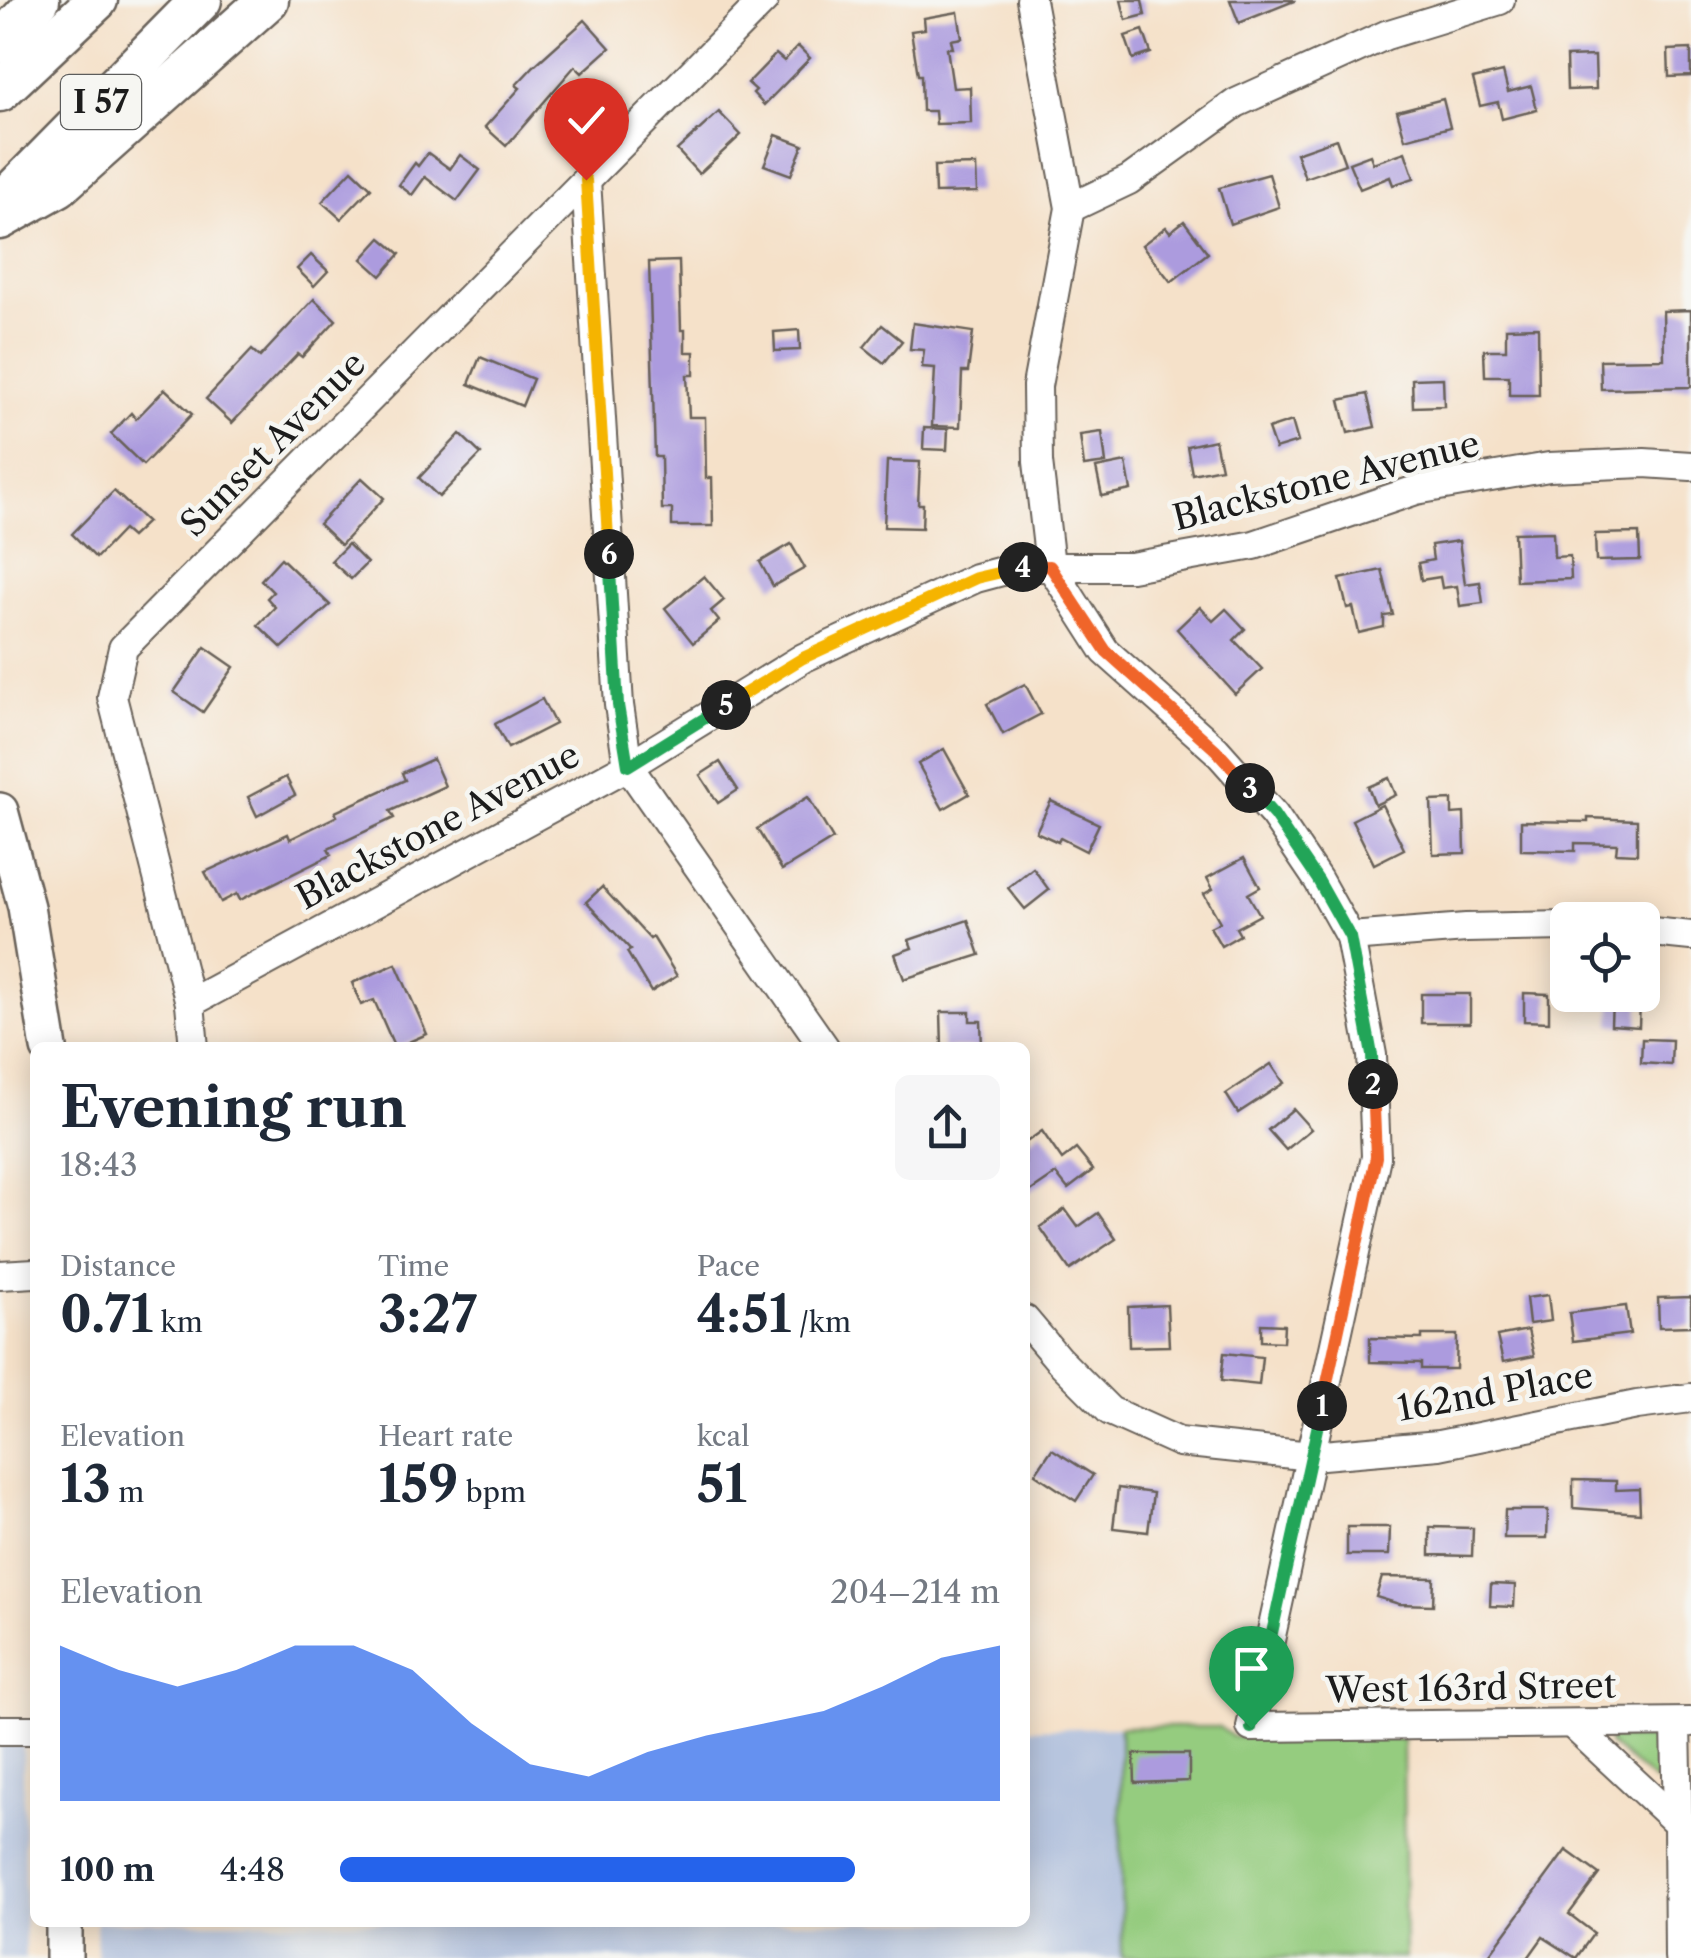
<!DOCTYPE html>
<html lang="en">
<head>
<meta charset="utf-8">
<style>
  :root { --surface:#fff; --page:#f6f6f7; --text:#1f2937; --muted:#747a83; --accent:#2563eb }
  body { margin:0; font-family:"Libre Caslon Text",serif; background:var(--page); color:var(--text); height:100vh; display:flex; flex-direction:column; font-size:38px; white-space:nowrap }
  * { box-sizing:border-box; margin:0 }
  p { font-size:32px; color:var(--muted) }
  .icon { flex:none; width:55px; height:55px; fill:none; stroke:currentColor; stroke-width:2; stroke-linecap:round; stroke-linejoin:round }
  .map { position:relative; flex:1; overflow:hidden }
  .drawer { position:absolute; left:30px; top:1042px; width:1000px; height:885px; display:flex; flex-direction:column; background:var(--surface); border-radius:15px; box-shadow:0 5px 25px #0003 }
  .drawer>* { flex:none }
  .tools { position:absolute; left:1550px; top:902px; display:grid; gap:20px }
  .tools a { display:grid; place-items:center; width:110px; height:110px; border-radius:15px; background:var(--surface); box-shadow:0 5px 25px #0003; font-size:50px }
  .pin { position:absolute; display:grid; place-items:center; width:85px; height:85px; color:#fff; margin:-102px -42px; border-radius:50% 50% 50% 0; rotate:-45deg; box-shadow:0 0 10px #0007 }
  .pin .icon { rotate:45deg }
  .km { position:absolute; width:50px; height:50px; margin:-25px; border-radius:50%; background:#222; color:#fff; font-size:28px; line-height:50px; text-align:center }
  .round { display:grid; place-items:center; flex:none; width:105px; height:105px; border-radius:15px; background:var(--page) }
  .summary { display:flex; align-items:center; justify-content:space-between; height:170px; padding:0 30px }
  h1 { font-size:55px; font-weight:800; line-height:75px }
  .figures { display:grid; grid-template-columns:repeat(3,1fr); gap:15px; height:170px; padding:10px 30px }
  .figures div { display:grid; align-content:center }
  .figures b { font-size:50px; font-weight:800 }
  .figures small { font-size:28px; font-weight:400 }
  .figures p { font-size:28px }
  .chart { height:280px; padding:20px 30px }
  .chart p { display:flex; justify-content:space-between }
  .chart svg { width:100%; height:180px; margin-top:10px; fill:var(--accent); opacity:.7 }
  ul { padding:0 30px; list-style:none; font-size:32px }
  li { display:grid; grid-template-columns:160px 120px 1fr; align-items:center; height:75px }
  li i { height:25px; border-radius:12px; background:var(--accent) }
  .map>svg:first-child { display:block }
  .industrial { fill:#b7c5de }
  .green { fill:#95cc7f; stroke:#58744e; stroke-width:2.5 }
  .building { fill:#ac9bde }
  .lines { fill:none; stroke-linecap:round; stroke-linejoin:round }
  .minor-casing { stroke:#686159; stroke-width:32 }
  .major-casing { stroke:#686159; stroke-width:40 }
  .highway-casing { stroke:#686159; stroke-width:45 }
  .minor { stroke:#fff; stroke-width:28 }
  .major { stroke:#fff; stroke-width:35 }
  .highway { stroke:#fff; stroke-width:40 }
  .split-1-casing { stroke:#fff; stroke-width:20 }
  .split-2-casing { stroke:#fff; stroke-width:20 }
  .split-3-casing { stroke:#fff; stroke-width:20 }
  .split-4-casing { stroke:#fff; stroke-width:20 }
  .split-5-casing { stroke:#fff; stroke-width:20 }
  .split-6-casing { stroke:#fff; stroke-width:20 }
  .split-7-casing { stroke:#fff; stroke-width:20 }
  .split-1 { stroke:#22a559; stroke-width:12 }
  .split-2 { stroke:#f0652b; stroke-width:12 }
  .split-3 { stroke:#22a559; stroke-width:12 }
  .split-4 { stroke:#f0652b; stroke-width:12 }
  .split-5 { stroke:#f5b400; stroke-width:12 }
  .split-6 { stroke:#22a559; stroke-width:12 }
  .split-7 { stroke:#f5b400; stroke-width:12 }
  .labels { text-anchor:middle; stroke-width:9; stroke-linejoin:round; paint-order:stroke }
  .shield { fill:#f6f6f2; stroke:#5d5d5c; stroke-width:2.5 }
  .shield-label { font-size:32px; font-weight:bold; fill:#1c1c1c }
  .street-label { font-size:35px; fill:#1c1c1c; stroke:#f6f6f2 }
</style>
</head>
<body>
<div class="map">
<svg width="1691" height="1958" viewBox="0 0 1691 1958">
  <rect width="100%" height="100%" fill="#f6f6f2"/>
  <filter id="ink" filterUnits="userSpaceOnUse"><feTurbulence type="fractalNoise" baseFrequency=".01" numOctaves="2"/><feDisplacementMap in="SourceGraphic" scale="20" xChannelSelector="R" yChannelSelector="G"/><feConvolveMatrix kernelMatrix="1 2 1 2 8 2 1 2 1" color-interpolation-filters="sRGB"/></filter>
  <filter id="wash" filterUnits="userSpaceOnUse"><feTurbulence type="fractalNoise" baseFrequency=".0048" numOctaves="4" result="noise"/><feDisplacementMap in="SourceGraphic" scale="40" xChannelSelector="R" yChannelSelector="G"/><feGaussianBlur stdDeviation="2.25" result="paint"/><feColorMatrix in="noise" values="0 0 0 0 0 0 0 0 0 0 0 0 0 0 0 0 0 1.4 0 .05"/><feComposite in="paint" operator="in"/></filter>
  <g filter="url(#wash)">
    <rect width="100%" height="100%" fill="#f5e1c9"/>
    <g class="industrial">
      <path d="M1120 1727 1122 1958H97L96 1922H1025V1729Z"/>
      <path d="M23 1744 25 1958H0V1745Z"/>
    </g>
    <g class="green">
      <path d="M1120 1727H1219L1233 1737 1403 1738 1405 1958H1122Z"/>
      <path d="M1609 1738H1652L1663 1747 1664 1781 1655 1782 1609 1744Z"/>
    </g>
    <g id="blocks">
      <g class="building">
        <path d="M1121 0H1142L1145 15 1126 20Z"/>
        <path d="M1230 0H1293L1294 1 1239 23Z"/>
        <path d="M958 12 962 38 951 40 953 48H947L953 88 970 87 971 123 936 124 935 111H922L921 75H918L911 31 925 29 924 18Z"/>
        <path d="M585 20 610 48 582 73 575 66 506 146 485 127 520 88 516 85 534 66Z"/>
        <path d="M1143 30 1151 53 1133 59 1125 36Z"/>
        <path d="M798 46 810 58 764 105 753 93 756 90 748 83 776 54 784 61Z"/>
        <path d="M1691 49V76L1669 77 1668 50Z"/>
        <path d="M1595 56 1596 89 1567 90 1566 57Z"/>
        <path d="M1503 72 1508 92 1531 86 1537 110 1502 119 1498 102 1480 106 1473 79Z"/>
        <path d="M1443 99 1450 127 1405 139 1397 111Z"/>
        <path d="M719 112 741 135 699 174 677 150Z"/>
        <path d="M776 135 803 145 791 175 764 165Z"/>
        <path d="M1336 139 1345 164 1305 178 1296 153Z"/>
        <path d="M1405 152 1414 178 1393 185 1390 177 1360 189 1349 163 1370 155 1373 163Z"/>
        <path d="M428 153 450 169 460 155 480 170 457 201 425 177 412 195 399 185 415 163 418 166Z"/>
        <path d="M976 165 977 192 935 193 934 166Z"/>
        <path d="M352 170 371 188 341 219 322 202Z"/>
        <path d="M1269 174 1279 207 1230 224 1219 188Z"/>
        <path d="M1184 221 1208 253 1171 282 1142 245 1166 227 1170 232Z"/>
        <path d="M381 238 400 254 381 276 362 259Z"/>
        <path d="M311 255 328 271 314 286 297 269Z"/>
        <path d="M679 261 681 330H685V352H694V375H687L689 417H705L706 478H712L713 526H672V509H662L661 457H655L649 262Z"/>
        <path d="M314 299 336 320 302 357 298 354 232 423 206 399 252 350 260 357Z"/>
        <path d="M1691 310V387L1601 389 1600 360 1664 359 1663 311Z"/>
        <path d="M913 323 973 332 968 372H962L960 427 932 426 935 368 922 367 924 350 910 349Z"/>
        <path d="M882 325 902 341 884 363 864 347Z"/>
        <path d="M1538 327 1539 395H1509V376H1485L1484 350H1506V328Z"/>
        <path d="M799 330 800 350 775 351 774 332Z"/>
        <path d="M480 357 533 379 522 406 469 384Z"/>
        <path d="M1443 378 1444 406 1413 407 1412 379Z"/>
        <path d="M165 389 192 414 143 465 111 434 131 413 136 419Z"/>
        <path d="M1367 394 1375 427 1348 433 1340 400Z"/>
        <path d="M1292 421 1298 442 1275 449 1268 429Z"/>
        <path d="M924 428 948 429 947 450 923 449Z"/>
        <path d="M1102 432 1106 463 1084 466 1080 435Z"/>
        <path d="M460 434 481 454 439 497 419 478Z"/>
        <path d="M1215 440 1221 468 1192 474 1187 446Z"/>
        <path d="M887 461 920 462 918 504H923L922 528 884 527Z"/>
        <path d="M1126 462 1131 490 1102 496 1096 468Z"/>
        <path d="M362 478 384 498 341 545 319 524Z"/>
        <path d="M114 491 147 522 131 537 123 530 96 558 72 534Z"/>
        <path d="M1553 532 1554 557 1570 556 1571 579 1516 581 1514 533Z"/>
        <path d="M1639 533 1640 560 1596 561 1595 534Z"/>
        <path d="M1459 541 1465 584 1480 582 1483 603 1460 606 1457 586 1442 588 1440 577 1421 580 1418 563 1433 560 1431 545Z"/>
        <path d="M348 544 367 563 351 579 331 561Z"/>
        <path d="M791 544 805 568 773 586 760 562Z"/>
        <path d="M281 558 330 605 282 648 258 625 275 607 267 598 273 592 261 580Z"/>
        <path d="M1382 570 1393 615 1384 616V627L1359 633 1353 607 1347 608 1340 579Z"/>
        <path d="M704 576 724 600 711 611 719 621 693 643 665 608Z"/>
        <path d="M1200 607 1213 621 1226 609 1245 629 1234 640 1262 669 1235 694 1177 629Z"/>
        <path d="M205 647 234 667 203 712 174 692Z"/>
        <path d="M1025 684 1041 714 1003 734 987 704Z"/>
        <path d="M542 699 555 724 508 748 495 724Z"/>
        <path d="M944 749 969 794 943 809 918 764Z"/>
        <path d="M433 759 445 786 390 811 394 818 328 849 331 855 240 900 237 894 221 902 205 872 288 834 290 839 337 816 335 812 405 780 402 773Z"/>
        <path d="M720 762 738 790 718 803 700 775Z"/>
        <path d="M286 777 295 795 257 816 248 797Z"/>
        <path d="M1389 778 1396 795 1375 805 1368 787Z"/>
        <path d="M808 797 833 839 782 870 757 829Z"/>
        <path d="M1452 800V814L1464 813 1465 853 1433 854 1431 801Z"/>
        <path d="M1051 801 1099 824 1086 851 1060 838 1058 842 1036 832Z"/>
        <path d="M1382 805 1404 849 1374 864 1352 820Z"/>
        <path d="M1588 818 1637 820V854L1616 853 1617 844 1575 843V851L1521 850V821L1588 822Z"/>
        <path d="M1244 858 1260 887 1248 894 1260 915 1236 928 1240 935 1221 946 1210 927 1220 922 1204 894 1213 889 1207 878Z"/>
        <path d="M1033 868 1049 890 1025 909 1008 888Z"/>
        <path d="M602 887 650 939 653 937 677 976 651 992 627 952 631 950 586 902Z"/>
        <path d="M968 920 980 955 904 979 895 954 912 948 909 940Z"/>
        <path d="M396 964 427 1034 395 1048 374 1000 361 1005 352 983Z"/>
        <path d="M1524 993 1549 994V1022L1524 1021Z"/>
        <rect x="1421" y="994" width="49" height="29"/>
        <path d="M1612 1000 1640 1001 1639 1027 1611 1025Z"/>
        <path d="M941 1012H970V1021H981L982 1048H942Z"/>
        <path d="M1642 1039 1672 1040 1671 1065 1641 1063Z"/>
        <path d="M1271 1064 1284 1083 1238 1113 1226 1094Z"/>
        <path d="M1293 1109 1311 1129 1286 1150 1268 1130Z"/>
        <path d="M1042 1131 1062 1160 1076 1149 1093 1170 1068 1189 1056 1174 1025 1195V1143Z"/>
        <path d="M1065 1209 1078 1227 1098 1213 1116 1239 1070 1270 1040 1227Z"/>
        <path d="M1548 1295 1551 1321 1529 1324 1526 1298Z"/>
        <path d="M1691 1297V1326L1659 1327 1658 1298Z"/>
        <path d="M1167 1305 1169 1346 1129 1347 1128 1307Z"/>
        <path d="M1626 1306 1630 1334 1573 1341 1569 1313Z"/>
        <path d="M1261 1324 1284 1325 1283 1342 1261 1341Z"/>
        <path d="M1528 1330 1534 1356 1503 1362 1497 1336Z"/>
        <path d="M1422 1335H1457L1456 1369H1421V1363L1370 1362V1338L1422 1339Z"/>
        <path d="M1224 1353 1262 1357 1259 1385 1221 1381Z"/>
        <path d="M1052 1449 1093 1475 1076 1501 1035 1474Z"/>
        <path d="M1573 1480 1616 1481V1490L1639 1489 1640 1513 1573 1508Z"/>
        <path d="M1118 1488 1153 1493 1148 1532 1113 1528Z"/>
        <path d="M1505 1510H1548L1547 1538H1504Z"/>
        <path d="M1347 1527H1390L1389 1555H1347Z"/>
        <path d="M1430 1527 1473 1528 1472 1556 1430 1555Z"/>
        <path d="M1382 1577 1434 1578 1433 1605 1399 1604 1376 1597Z"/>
        <path d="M1491 1584 1515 1585 1514 1607 1490 1606Z"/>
        <path d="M1134 1754H1189V1781L1135 1783Z"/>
        <path d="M1566 1850 1599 1874 1569 1914 1594 1933 1576 1958 1543 1937 1528 1958H1487Z"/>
      </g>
    </g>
  </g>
  <g filter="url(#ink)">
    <use href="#blocks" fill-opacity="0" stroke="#686159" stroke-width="2.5"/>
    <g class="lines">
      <defs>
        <g id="minor">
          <path d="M1031 0 1070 208 1037 386 1038 462 1050 565 1105 651 1216 750 1274 815 1318 880 1350 937 1372 1055 1376 1157 1251 1727 1691 1722"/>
          <path d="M586 180 619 705 628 766 825 1048"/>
          <path d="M1070 208 1129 180 1236 103 1386 35 1500 0"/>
          <path d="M1642 931 1691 936"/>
          <path d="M1350 937 1466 928 1568 926"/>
          <path d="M190 1003 628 766 803 658 976 578 1017 567H1131L1254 545 1416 490 1549 467 1644 463 1691 466"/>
          <path d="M194 1048 190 1003 112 697 123 648 764 0"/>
          <path d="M0 1275 35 1273"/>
          <path d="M1025 1320 1058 1359 1110 1411 1179 1442 1311 1456 1439 1445 1637 1405 1691 1398"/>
          <path d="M1676 1723 1678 1823"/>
          <path d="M1572 1724 1678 1823 1679 1958"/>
          <path d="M0 1730H35"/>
        </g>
        <g id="major">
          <path d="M0 811 26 907 49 1048"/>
          <path d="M64 1922V1958"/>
        </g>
        <g id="highway">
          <path d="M0 43 39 0"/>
          <path d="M0 91 97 0"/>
          <path d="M0 204 201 0"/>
          <path d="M0 219 59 186 268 0"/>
        </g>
      </defs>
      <use href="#minor" class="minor-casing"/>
      <use href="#major" class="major-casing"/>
      <use href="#highway" class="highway-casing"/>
      <use href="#minor" class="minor"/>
      <use href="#major" class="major"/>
      <use href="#highway" class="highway"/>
    </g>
  </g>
  <g class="lines" filter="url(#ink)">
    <defs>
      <path id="split-1" d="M1251 1728 1322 1406"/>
      <path id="split-2" d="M1322 1406 1376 1157 1373 1084"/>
      <path id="split-3" d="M1250 788 1274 815 1318 880 1350 937 1372 1055 1373 1084"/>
      <path id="split-4" d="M1023 567 1050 566 1106 651 1216 750 1250 788"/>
      <path id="split-5" d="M726 705 803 658 976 578 1023 567"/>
      <path id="split-6" d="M609 554 618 705 628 766 726 705"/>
      <path id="split-7" d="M586 180 609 554"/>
    </defs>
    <use href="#split-1" class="split-1-casing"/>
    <use href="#split-2" class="split-2-casing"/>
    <use href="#split-3" class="split-3-casing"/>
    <use href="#split-4" class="split-4-casing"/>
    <use href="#split-5" class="split-5-casing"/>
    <use href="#split-6" class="split-6-casing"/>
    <use href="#split-7" class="split-7-casing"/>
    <use href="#split-1" class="split-1"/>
    <use href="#split-2" class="split-2"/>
    <use href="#split-3" class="split-3"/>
    <use href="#split-4" class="split-4"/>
    <use href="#split-5" class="split-5"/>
    <use href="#split-6" class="split-6"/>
    <use href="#split-7" class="split-7"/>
  </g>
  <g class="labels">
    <rect class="shield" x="61" y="75" width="80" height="54" rx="8"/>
    <g class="shield-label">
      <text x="101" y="113">I 57</text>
    </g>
    <g class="street-label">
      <text transform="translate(273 444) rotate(-45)" y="12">Sunset Avenue</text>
      <text transform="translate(1326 481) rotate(-14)" y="12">Blackstone Avenue</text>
      <text transform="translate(438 826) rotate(-28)" y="12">Blackstone Avenue</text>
      <text transform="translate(1495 1392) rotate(-10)" y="12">162nd Place</text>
      <text transform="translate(1471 1688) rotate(-1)" y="12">West 163rd Street</text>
    </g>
  </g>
</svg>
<div class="tools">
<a><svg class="icon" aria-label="locate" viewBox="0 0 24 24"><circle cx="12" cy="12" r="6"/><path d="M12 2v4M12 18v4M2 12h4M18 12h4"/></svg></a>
</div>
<div class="pin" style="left:1251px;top:1728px;background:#1e9e55"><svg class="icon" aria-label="arrive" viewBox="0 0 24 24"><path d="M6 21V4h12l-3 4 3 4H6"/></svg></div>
<div class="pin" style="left:586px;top:180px;background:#d93025"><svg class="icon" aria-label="check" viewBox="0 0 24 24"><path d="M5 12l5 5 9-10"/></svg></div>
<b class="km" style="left:1322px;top:1406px">1</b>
<b class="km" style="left:1373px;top:1084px">2</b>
<b class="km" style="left:1250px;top:788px">3</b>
<b class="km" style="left:1023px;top:567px">4</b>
<b class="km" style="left:726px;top:705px">5</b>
<b class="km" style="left:609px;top:554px">6</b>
<section class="drawer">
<div class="summary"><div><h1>Evening run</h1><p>18:43</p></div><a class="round"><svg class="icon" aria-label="share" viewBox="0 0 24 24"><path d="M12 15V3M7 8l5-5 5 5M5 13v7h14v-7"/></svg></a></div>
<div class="figures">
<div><p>Distance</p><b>0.71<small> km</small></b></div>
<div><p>Time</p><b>3:27</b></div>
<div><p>Pace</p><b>4:51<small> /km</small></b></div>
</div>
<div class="figures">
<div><p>Elevation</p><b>13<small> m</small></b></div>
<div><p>Heart rate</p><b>159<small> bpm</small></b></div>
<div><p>kcal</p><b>51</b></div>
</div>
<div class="chart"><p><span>Elevation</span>204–214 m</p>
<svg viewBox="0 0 160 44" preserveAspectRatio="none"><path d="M0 44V6L10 12L20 16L30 12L40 6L50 6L60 12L70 25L80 35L90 38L100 32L110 28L120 25L130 22L140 16L150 9L160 6V44z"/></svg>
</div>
<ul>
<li><b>100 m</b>4:48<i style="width:78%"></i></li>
</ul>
</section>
</div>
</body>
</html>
